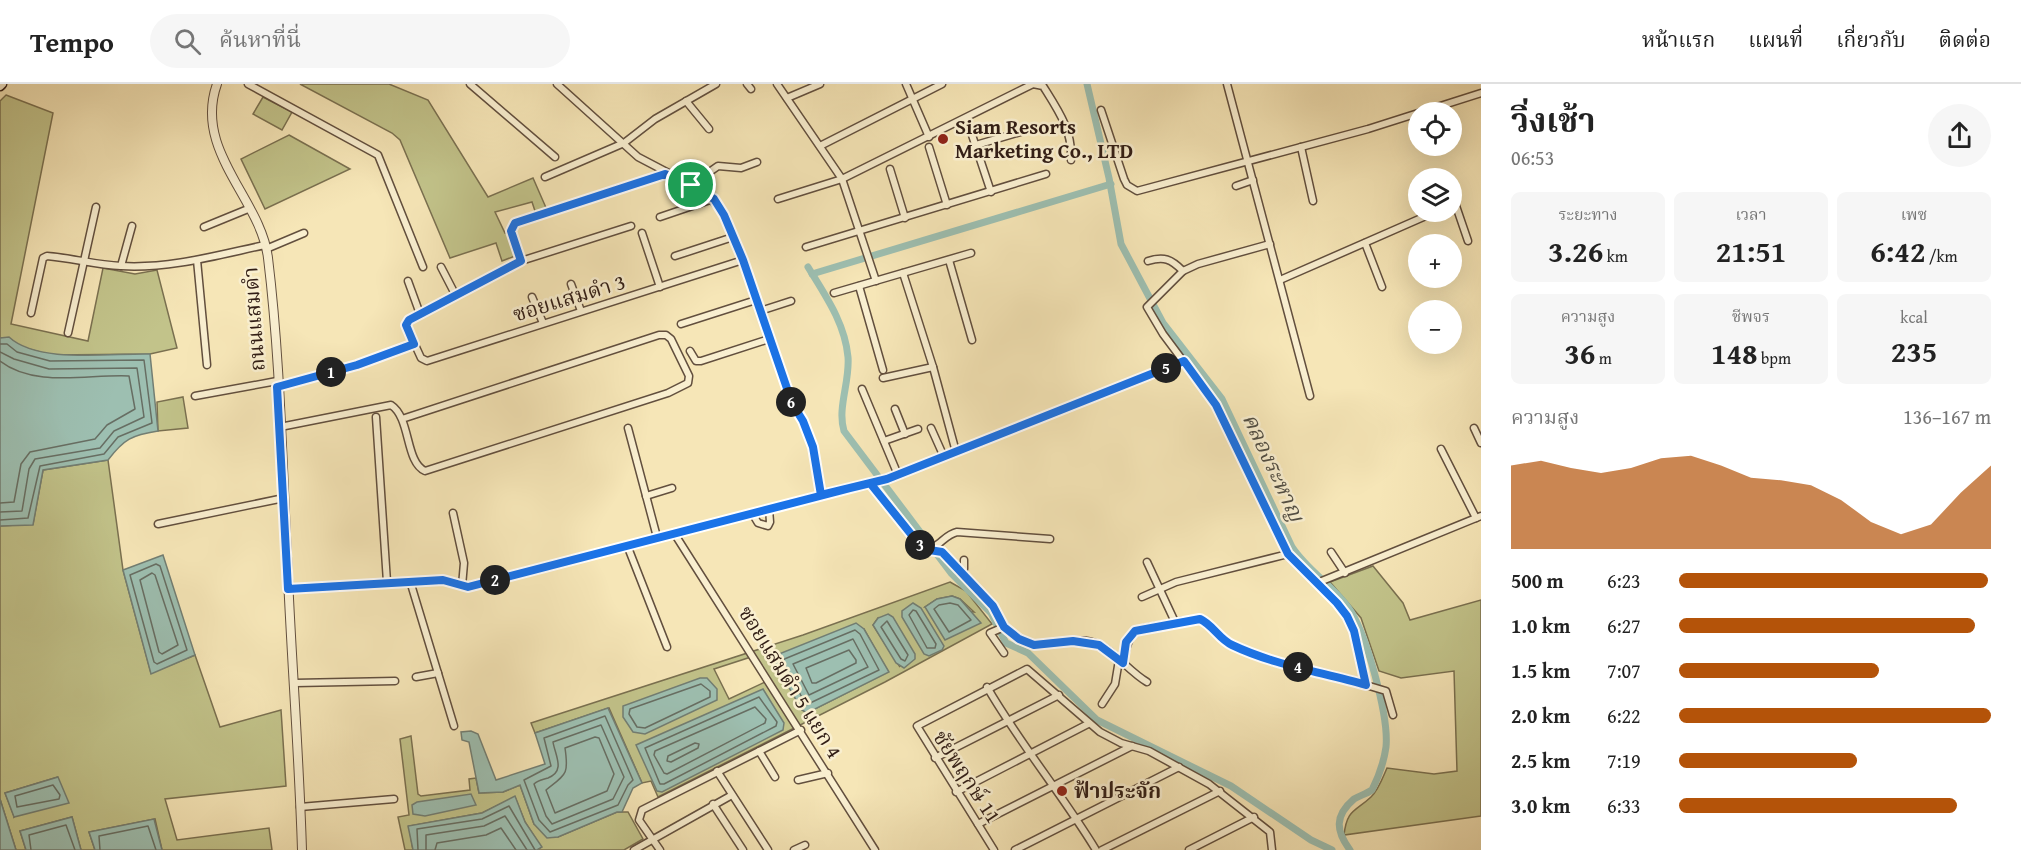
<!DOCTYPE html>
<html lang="th">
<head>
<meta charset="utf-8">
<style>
  :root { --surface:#fff; --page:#f6f6f6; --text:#222; --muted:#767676; --line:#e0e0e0; --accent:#b45309 }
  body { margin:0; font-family:"Gentium Book Plus","Noto Serif Thai",serif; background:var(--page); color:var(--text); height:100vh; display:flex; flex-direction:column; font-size:22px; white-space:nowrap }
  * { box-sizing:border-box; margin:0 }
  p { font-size:20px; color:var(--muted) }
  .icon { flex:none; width:33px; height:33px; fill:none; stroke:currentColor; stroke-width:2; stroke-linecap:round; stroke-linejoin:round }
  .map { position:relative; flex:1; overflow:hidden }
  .side { display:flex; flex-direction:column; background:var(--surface); width:540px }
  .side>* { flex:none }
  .tools { position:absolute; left:1408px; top:18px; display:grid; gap:12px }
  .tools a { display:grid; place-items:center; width:54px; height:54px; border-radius:50%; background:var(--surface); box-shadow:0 6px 24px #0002; font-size:30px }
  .pin { position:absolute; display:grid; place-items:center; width:51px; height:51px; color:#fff; margin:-26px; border:3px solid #fff; border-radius:50%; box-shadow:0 2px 6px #0007 }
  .km { position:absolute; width:30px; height:30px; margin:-15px; border-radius:50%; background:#222; color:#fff; font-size:16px; line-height:30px; text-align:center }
  .round { display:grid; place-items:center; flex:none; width:63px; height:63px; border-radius:32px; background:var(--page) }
  .summary { display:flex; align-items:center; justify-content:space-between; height:102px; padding:0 30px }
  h1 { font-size:33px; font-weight:700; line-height:45px }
  .metrics { display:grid; grid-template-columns:repeat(3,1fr); gap:9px; height:102px; padding:6px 30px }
  .metrics div { display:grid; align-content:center; border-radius:9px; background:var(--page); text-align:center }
  .metrics b { font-size:30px; font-weight:700 }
  .metrics small { font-size:16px; font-weight:400 }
  .metrics p { font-size:16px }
  .chart { height:168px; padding:12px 30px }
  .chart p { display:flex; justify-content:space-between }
  .chart svg { width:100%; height:108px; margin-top:6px; fill:var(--accent); opacity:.7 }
  ul { padding:0 30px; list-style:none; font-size:20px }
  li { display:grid; grid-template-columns:96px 72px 1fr; align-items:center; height:45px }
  li i { height:15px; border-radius:8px; background:var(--accent) }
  header { display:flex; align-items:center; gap:36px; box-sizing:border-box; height:84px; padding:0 30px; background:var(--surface); border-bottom:2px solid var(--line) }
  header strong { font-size:28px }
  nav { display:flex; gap:33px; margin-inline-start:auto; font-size:21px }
  .search { width:420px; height:54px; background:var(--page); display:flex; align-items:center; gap:15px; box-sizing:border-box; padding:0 21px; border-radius:33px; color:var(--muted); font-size:22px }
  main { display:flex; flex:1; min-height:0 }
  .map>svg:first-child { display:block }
  .green { fill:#c2c38a; stroke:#7a7050; stroke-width:1.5; fill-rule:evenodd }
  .water { fill:#9dbfb1; stroke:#727e73; stroke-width:1.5 }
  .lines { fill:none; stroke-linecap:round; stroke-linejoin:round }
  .shore { stroke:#676e63; stroke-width:1.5 }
  .canal { stroke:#9dbfb1; stroke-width:7 }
  .minor-casing { stroke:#624f3e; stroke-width:9 }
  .tertiary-casing { stroke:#624f3e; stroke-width:10 }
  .secondary-casing { stroke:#311d15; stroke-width:11 }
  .minor { stroke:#f9efd0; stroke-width:6 }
  .tertiary { stroke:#f9efd0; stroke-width:8 }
  .secondary { stroke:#f9efd0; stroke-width:8 }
  .route-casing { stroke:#fff; stroke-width:12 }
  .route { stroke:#1a73e8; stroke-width:8 }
  .poi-dot { fill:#8f2418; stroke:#f9efd0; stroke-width:2 }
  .labels { text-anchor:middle; stroke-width:5; stroke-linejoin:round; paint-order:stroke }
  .poi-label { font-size:21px; font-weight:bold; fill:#311d15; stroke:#f9efd0; text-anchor:start }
  .street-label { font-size:21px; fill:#311d15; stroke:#f9efd0 }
  .water-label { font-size:22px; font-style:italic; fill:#514e44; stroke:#f9efd0 }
</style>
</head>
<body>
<header>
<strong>Tempo</strong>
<div class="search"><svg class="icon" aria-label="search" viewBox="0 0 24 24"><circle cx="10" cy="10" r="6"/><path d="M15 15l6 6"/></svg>ค้นหาที่นี่</div>
<nav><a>หน้าแรก</a><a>แผนที่</a><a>เกี่ยวกับ</a><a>ติดต่อ</a></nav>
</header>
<main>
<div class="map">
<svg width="1481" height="766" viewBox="0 0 1481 766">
  <rect width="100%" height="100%" fill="#f6e6b7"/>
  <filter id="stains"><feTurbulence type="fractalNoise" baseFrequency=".00333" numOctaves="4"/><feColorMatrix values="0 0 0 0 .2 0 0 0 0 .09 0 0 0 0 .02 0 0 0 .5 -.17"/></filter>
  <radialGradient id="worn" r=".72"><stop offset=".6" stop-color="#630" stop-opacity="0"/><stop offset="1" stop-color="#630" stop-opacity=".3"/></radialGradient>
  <g class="green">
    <path d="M300 0H389L428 16 488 113 533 94 547 126 536 130 532 118 495 128 505 149 509 148 515 172 502 177 496 159 450 174 400 56 392 49Z"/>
    <path d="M6 11 53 29 11 240 88 257 103 184 135 190 157 186 177 264 150 270 51 271 18 262 9 254H0V17Z"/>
    <path d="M263 13 292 28 282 46 253 30Z"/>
    <path d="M289 51 350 85 265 125 241 75Z"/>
    <path d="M183 313 188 344 158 347 157 318Z"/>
    <path d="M108 376 123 486 151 589 195 571 220 643 281 626 286 702 165 715 177 756 269 744 272 766H162L155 735 89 748 95 766H81L72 733 20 747 26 766H16L0 715V442L33 440 43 386ZM58 693 14 733V732L5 709Z"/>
    <path d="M1373 482 1403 519 1410 536 1481 516V732L1344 751C1347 725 1355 728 1371 713 1378 707 1383 693 1387 684L1434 690 1457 687 1454 587 1401 594 1379 587 1361 534 1330 498Z"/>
    <path d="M950 498 966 507 992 540 885 598 658 713 651 697 642 699 609 624 535 649 531 639 803 551ZM952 512 960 515 974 528 925 523 937 515ZM878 534 900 583 873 541ZM864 545 888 588 807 629 802 626 774 577V573ZM751 573 765 598 729 615 714 585Z"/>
    <path d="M411 652 418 710 421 712 470 706 469 695 476 694 479 709 503 708 520 701 534 740 558 753 617 728H628L643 755 624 766H537L541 763 525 738 515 713 482 729 409 742 413 766H405L398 733 409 731 400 655Z"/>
  </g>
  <g class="water">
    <path d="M9 253C38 280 110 269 150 270L158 347C132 351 124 355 108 376L43 386 33 441 0 442V254Z"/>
    <path d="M163 471 195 571 151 590 123 486Z"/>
    <path d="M952 512 960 515 981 539 945 556 925 523 937 515Z"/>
    <path d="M913 519 921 524 944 562 942 566 929 572 924 570 902 533V527Z"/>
    <path d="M888 530 893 533 915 570V575L904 584 896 579 873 541 878 534Z"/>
    <path d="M856 539 864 545 889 588 807 629 802 626 774 577V572Z"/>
    <path d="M700 594H707L717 605V616L645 650 633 648 623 633V622Z"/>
    <path d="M763 605 784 639 783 646 662 708 657 707 636 661Z"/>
    <path d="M608 624 642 699 633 704 622 728H617L558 753 547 754 534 740 520 701 503 708 479 709 469 658 462 656 461 648 471 647 478 650 496 696 545 680 535 649Z"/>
    <path d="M58 693 69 719 14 733 5 709Z"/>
    <path d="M471 710 476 721 425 732 413 730 412 721 417 718Z"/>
    <path d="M515 712 525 738 542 763 537 766H413L408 742 482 729Z"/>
    <path d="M0 715 16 766H0Z"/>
    <path d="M72 733 81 766H26L20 747Z"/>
    <path d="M154 735 162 766H95L89 748Z"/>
  </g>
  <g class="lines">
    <g class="shore">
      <path d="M0 260H7L17 268 50 277 144 276 152 339 118 353 104 370 40 382 28 434 0 436"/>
      <path d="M0 268 14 275 49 285 137 284 144 333 114 347 100 364 35 375 29 385 22 427 0 428"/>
      <path d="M0 277C35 304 88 290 129 292L135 325 107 341 95 355 30 368 21 380 14 418 0 419"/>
      <path d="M156 480 160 482 187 566 157 580 154 578 130 491Z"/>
      <path d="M152 489 155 491 178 561 162 570 159 568 140 496Z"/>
      <path d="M950 519 958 521 971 536 949 548 934 525 939 521Z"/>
      <path d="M913 526 916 527 936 560 935 564H927L909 531Z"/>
      <path d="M887 537 908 571 905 577 901 575 881 543Z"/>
      <path d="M855 546 860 550 879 586 806 621 782 576Z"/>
      <path d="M853 555 868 583 809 611 793 580Z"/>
      <path d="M849 566 856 576V579L816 599H812L806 584Z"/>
      <path d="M701 600 710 607V613L645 644 637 643 629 630 630 625Z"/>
      <path d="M759 613 777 638 776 642 664 700H660L645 664Z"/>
      <path d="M755 623 766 635 765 639 667 690 664 689 654 671 655 667Z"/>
      <path d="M605 632 633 696 628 701 618 721 550 748 539 736 524 696 551 682 544 654Z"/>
      <path d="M601 641 624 693 613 715 552 740 546 732 534 700C538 696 542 696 548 694 566 687 555 671 553 658Z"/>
      <path d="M595 653 599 654 614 690 607 707 555 729 546 706C566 690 569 691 565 664Z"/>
      <path d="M695 659 699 660 698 664 671 678 667 677 668 672Z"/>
      <path d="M53 701 60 711 59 715 17 723 15 712Z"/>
      <path d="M31 766 29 751 66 741 75 766"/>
      <path d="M100 766 99 752 148 742 156 766"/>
      <path d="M418 766 417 745 482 735 509 722 535 766"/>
      <path d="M426 766V751L484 742 505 732 527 766"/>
      <path d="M435 766 437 759 486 751 501 744 516 766"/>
    </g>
    <g class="canal">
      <path d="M1087 0 1109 94 1121 160 1163 239 1222 315 1292 463C1307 486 1331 500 1348 523 1366 547 1389 633 1386 663 1384 677 1378 694 1372 706 1366 710 1359 712 1354 715 1334 732 1336 747 1350 766"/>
      <path d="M808 183C825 211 845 239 848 273 850 298 837 324 844 347L951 489 991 529 1006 559 1028 569 1097 636 1231 702 1311 756 1332 766"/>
      <path d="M812 190 1111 100"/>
    </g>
    <defs>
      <g id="minor">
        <path d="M248 0 378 71 423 183"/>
        <path d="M470 0 555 73"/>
        <path d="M557 0 638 73 701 106 720 124 743 176 792 319 803 337 813 363 821 411"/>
        <path d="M747 0 751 5"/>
        <path d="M777 0 842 95 876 197"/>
        <path d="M906 0 929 53"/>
        <path d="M1227 0 1310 312"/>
        <path d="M787 14 820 0"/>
        <path d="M686 17 709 45"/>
        <path d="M1101 26 1124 95 1127 101 1137 107 1368 45 1481 9"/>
        <path d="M972 51 991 108"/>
        <path d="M976 61 1027 46"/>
        <path d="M820 62 942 0"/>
        <path d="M929 63 947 121"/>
        <path d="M1301 63 1313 117"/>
        <path d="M890 85 905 134"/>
        <path d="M545 93 624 59 655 35 716 0"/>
        <path d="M691 101 718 82 741 84 757 78"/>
        <path d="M1236 102 1253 96"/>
        <path d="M778 115 842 95 1033 0 1043 2C1058 26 1073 47 1071 76"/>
        <path d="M1455 119 1468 157"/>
        <path d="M660 133 713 115"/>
        <path d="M631 142 521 177 409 236 406 241 421 274 427 277 743 176"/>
        <path d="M204 143 248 125"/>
        <path d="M642 149 660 203"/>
        <path d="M1365 159 1382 203"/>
        <path d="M1270 160 1198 180 1183 187 1147 223 1163 250 1216 321 1288 470 1337 519 1346 532 1354 547 1366 601 1386 607 1393 631"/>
        <path d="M806 163 1046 90"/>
        <path d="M266 165 304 149"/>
        <path d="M675 172 733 153"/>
        <path d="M197 176 207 281"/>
        <path d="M949 176 972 256"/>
        <path d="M521 177 511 147 515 139 665 89"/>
        <path d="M1148 177C1164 172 1171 175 1183 187"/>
        <path d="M121 182 132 142"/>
        <path d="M441 183 456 212"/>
        <path d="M903 189 933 283 956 368"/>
        <path d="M1280 196 1435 128"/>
        <path d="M408 197 420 230"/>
        <path d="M571 200 581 227"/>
        <path d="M859 202 883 286"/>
        <path d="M834 209 971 169"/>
        <path d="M532 213 543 239"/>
        <path d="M760 227 791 217"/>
        <path d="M31 229 43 174 47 172C72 174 96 181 121 182 169 185 218 171 265 161"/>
        <path d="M681 240 756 216"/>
        <path d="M68 249 96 123"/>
        <path d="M690 267 696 277H701L769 255"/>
        <path d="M883 294 933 283"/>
        <path d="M277 303 357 281 414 260"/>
        <path d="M862 305 898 391"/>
        <path d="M195 312 277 297"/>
        <path d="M895 325 905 350"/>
        <path d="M376 333 387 498"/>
        <path d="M280 343 391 321C411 334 405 378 425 387L668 309 688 299 689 292 671 255 666 251H659L402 335"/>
        <path d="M628 344 657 453"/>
        <path d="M931 344 944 373"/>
        <path d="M1474 344 1481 359"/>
        <path d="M884 357 918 345"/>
        <path d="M1441 365 1476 434"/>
        <path d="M870 399 923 465C939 466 943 451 957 448L1050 455"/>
        <path d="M646 412 672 404"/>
        <path d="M453 429 464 479 462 502"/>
        <path d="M752 429 758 439 768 442 770 438 769 425"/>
        <path d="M158 440 284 414"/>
        <path d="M674 449 875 766"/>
        <path d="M627 461 667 563"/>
        <path d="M934 465C945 468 984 511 993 523 1000 531 1002 542 1011 549 1043 575 1070 546 1100 561 1117 570 1130 588 1147 598"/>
        <path d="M1331 468 1345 489"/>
        <path d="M959 488 964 485V476"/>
        <path d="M410 497 454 642"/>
        <path d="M1317 499 1481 432"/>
        <path d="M288 505 443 496 468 503 887 395 1184 277"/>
        <path d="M1142 513 1176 498 1288 470"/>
        <path d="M1175 538 1200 535C1213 541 1219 555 1232 562 1274 582 1321 588 1366 601"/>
        <path d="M1004 569 990 549 1004 543"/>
        <path d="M1123 580C1130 536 1140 548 1175 538L1147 478"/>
        <path d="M416 593 438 589"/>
        <path d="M295 599 395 597"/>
        <path d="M987 603C1020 660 1062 710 1096 766"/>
        <path d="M1102 620 1115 600 1119 576"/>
        <path d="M759 667 775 693"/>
        <path d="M935 674 1059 611"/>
        <path d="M717 687 768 766"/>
        <path d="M798 696 828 689"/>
        <path d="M956 708 1088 640"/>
        <path d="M713 720 743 766"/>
        <path d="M300 723 394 715"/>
        <path d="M978 740 1132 662"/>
        <path d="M634 766 732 711"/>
        <path d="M660 766 639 736 642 726 801 646"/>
        <path d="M794 766 805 761"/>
        <path d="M994 766 917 642 1027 585 1100 648 1121 659 1149 667 1209 700 1270 748 1272 766"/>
        <path d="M1015 766 1179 683"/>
        <path d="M1102 766 1220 707"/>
        <path d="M1189 766 1254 733"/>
      </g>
      <path id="tertiary" d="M217 0C193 67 261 115 268 174 280 272 282 373 287 472 291 570 299 668 302 766"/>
      <path id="secondary" d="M0 2 2 0"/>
    </defs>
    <use href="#minor" class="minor-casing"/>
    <use href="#tertiary" class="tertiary-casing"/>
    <use href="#secondary" class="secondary-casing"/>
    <use href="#minor" class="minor"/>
    <use href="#tertiary" class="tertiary"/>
    <use href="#secondary" class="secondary"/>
  </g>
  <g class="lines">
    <defs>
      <path id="route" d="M691 101 665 90 515 139 511 147 521 177 409 236 406 241 414 260 357 281 277 303 288 505 443 496 468 503 870 399 923 465 942 468 993 522 1004 543 1019 555 1034 561 1073 557 1099 561 1123 579 1126 558 1135 547 1200 535C1213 541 1219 555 1232 561 1274 581 1321 588 1366 601L1354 547 1347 532 1337 519 1288 470 1216 321 1184 277 887 395 821 411 813 363 803 337 792 319 743 176 724 131 714 115 691 101"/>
    </defs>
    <use href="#route" class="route-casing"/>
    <use href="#route" class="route"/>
  </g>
  <g class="poi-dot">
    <circle cx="943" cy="55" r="6"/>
    <circle cx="1062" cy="707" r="6"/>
  </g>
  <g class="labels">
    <g class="poi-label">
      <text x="955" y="50">Siam Resorts<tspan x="955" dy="24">Marketing Co., LTD</tspan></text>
      <text x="1074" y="714">ฟ้าประจัก</text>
    </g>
    <g class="street-label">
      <text transform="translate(569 214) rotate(-17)" y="7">ซอยแสมดำ 3</text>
      <text transform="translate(254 235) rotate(-94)" y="7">ถนนแสมดำ</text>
      <text transform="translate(790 598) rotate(58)" y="7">ซอยแสมดำ 5 แยก 4</text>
      <text transform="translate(967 693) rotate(57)" y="7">ชัยพฤกษ์ 11</text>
    </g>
    <g class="water-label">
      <text transform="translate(1274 383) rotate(65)" y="8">คลองระหาญ</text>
    </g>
  </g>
  <rect width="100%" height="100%" filter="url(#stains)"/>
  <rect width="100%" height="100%" fill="url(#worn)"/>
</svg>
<div class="tools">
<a><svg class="icon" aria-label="locate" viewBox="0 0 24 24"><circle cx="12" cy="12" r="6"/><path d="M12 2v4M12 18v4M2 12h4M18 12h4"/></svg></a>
<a><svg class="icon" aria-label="layers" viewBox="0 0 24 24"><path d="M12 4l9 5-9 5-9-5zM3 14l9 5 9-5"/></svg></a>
<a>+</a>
<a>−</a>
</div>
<div class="pin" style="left:691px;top:101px;background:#1e9e55"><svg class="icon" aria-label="arrive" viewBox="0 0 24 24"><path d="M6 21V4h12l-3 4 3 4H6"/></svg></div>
<b class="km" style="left:331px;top:288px">1</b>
<b class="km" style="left:495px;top:496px">2</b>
<b class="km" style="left:920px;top:461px">3</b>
<b class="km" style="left:1298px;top:583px">4</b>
<b class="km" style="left:1166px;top:284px">5</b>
<b class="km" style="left:791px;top:318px">6</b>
</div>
<section class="side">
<div class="summary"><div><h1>วิ่งเช้า</h1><p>06:53</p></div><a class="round"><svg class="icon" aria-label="share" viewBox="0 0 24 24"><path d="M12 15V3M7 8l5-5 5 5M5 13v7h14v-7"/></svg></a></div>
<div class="metrics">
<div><p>ระยะทาง</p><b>3.26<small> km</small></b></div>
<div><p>เวลา</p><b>21:51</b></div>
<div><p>เพซ</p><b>6:42<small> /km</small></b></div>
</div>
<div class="metrics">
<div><p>ความสูง</p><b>36<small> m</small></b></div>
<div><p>ชีพจร</p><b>148<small> bpm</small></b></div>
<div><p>kcal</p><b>235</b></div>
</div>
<div class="chart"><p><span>ความสูง</span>136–167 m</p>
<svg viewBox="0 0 160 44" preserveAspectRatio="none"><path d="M0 44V10L10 8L20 11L30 13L40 11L50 7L60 6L70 10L80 15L90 16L100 18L110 24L120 33L130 38L140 34L150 21L160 10V44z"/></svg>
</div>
<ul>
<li><b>500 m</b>6:23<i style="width:99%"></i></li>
<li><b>1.0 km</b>6:27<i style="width:95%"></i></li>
<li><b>1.5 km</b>7:07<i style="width:64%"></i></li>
<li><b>2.0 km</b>6:22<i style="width:100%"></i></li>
<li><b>2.5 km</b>7:19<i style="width:57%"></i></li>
<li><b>3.0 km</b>6:33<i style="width:89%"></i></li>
</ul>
</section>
</main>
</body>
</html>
